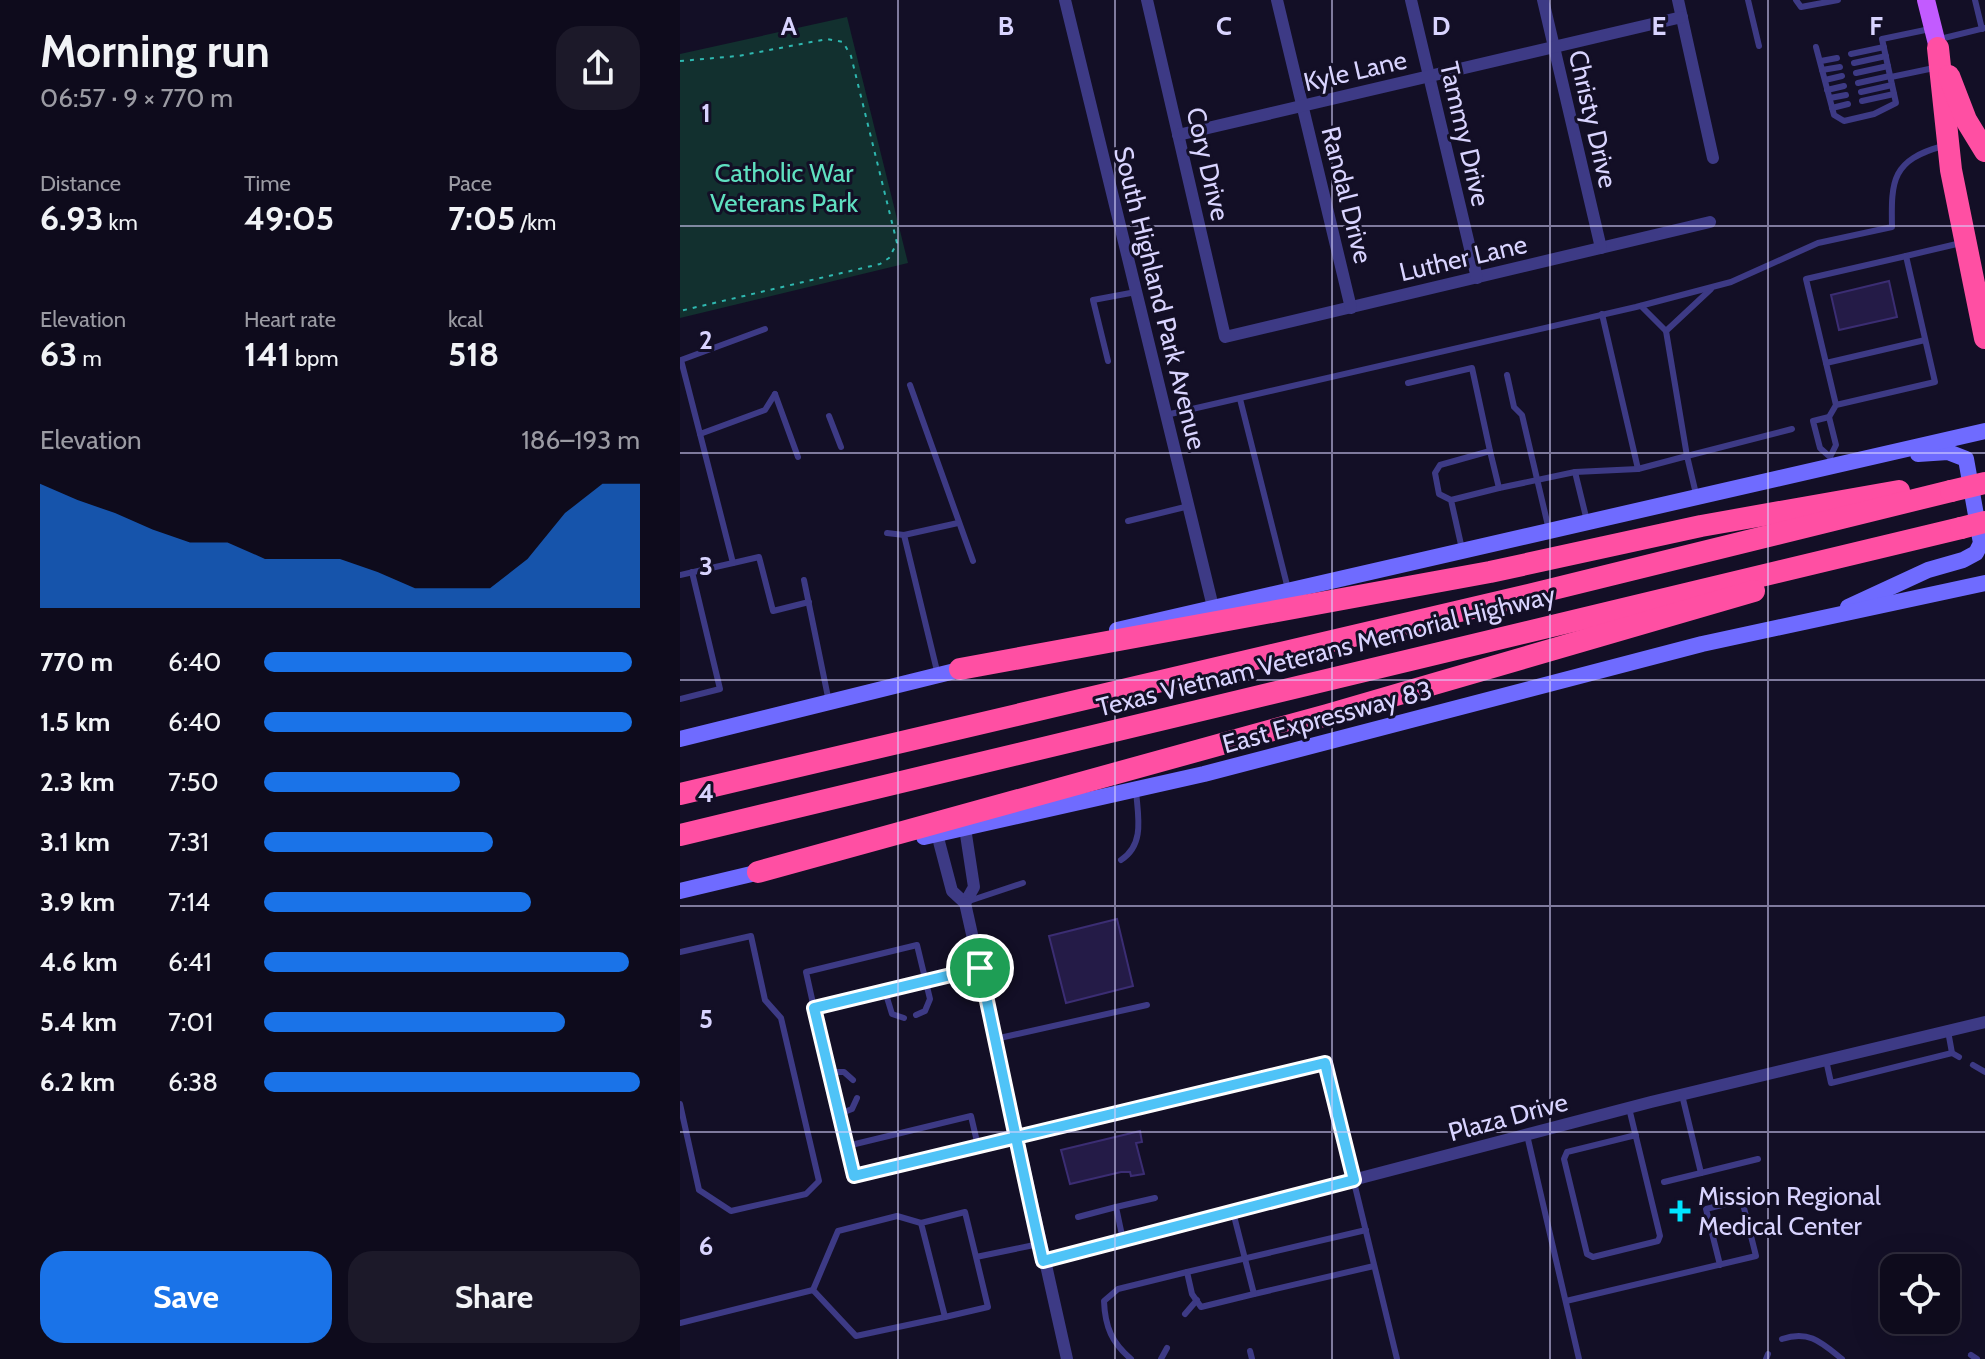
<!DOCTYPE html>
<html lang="en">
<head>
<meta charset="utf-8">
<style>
  :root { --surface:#0e0b1c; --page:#1c1929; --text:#f1f3f6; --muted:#9b9ba3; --line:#2e2b3b; --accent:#1a73e8 }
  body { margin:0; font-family:Cabin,sans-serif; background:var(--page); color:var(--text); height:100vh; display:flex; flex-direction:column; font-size:30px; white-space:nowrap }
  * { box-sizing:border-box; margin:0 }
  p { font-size:26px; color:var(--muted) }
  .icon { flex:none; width:44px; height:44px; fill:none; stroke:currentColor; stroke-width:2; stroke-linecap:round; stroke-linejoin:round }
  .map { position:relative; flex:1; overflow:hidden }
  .details { display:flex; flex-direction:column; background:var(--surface); width:680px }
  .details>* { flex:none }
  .tools { position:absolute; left:1200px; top:1254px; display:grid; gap:16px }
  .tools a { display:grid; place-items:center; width:80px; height:80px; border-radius:16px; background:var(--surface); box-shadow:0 8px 32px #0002,0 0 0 2px var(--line); font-size:40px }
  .pin { position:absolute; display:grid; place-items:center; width:68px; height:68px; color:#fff; margin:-34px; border:4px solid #fff; border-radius:50%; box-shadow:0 2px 8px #0007 }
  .round { display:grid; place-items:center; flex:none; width:84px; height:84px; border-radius:24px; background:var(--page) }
  .headline { display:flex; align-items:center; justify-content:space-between; height:136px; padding:0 40px }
  h1 { font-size:44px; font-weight:700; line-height:60px }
  .figures { display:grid; grid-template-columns:repeat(3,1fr); gap:12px; height:136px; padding:8px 40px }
  .figures div { display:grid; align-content:center }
  .figures b { font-size:34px; font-weight:700 }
  .figures small { font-size:22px; font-weight:400 }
  .figures p { font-size:22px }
  .chart { height:224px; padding:16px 40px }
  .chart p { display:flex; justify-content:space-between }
  .chart svg { width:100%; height:144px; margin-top:8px; fill:var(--accent); opacity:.7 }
  .button { display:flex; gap:16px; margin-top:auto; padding:16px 40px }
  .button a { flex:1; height:92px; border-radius:24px; background:var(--accent); color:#fff; font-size:32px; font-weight:700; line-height:92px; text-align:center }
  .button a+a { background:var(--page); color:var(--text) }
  ul { padding:0 40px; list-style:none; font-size:26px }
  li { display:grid; grid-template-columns:128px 96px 1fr; align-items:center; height:60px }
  li i { height:20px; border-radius:10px; background:var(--accent) }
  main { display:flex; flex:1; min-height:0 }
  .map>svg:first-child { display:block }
  .green { fill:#12302f }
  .building { fill:#241b47; stroke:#3b2d73; stroke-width:2 }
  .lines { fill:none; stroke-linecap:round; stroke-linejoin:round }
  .path { stroke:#2fb8b0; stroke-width:2; stroke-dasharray:4 6; stroke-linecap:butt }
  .lane { stroke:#3d3a85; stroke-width:6 }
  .street { stroke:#3d3a85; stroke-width:12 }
  .secondary { stroke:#6f6bff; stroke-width:16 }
  .primary { stroke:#c25bff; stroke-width:18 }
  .highway { stroke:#ff4fa3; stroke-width:22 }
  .highway-bridge { stroke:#ff4fa3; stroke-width:22 }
  .route-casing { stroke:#fff; stroke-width:16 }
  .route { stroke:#4fc3f7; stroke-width:10 }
  .grid { fill:none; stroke:#d9d4ff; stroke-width:2; stroke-opacity:0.55 }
  .poi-dot { fill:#00e5ff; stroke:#130f26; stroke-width:3 }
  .labels { text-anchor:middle; stroke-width:6; stroke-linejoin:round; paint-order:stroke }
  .street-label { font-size:26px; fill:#d9d4ff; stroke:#130f26 }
  .park-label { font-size:26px; fill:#5fe0c0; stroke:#130f26 }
  .poi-label { font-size:26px; fill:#d9d4ff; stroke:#130f26; text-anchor:start }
  .grid-label { font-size:26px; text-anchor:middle; font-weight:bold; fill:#d9d4ff; stroke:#130f26; stroke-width:6; stroke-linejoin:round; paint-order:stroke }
</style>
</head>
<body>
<main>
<section class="details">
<div class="headline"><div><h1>Morning run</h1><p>06:57 · 9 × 770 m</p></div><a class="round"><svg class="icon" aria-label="share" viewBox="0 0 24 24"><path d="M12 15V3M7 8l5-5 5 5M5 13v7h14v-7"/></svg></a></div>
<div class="figures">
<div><p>Distance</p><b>6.93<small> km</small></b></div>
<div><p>Time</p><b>49:05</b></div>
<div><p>Pace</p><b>7:05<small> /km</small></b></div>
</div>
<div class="figures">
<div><p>Elevation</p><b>63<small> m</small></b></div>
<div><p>Heart rate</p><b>141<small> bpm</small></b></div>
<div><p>kcal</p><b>518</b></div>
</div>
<div class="chart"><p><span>Elevation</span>186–193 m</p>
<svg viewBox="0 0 160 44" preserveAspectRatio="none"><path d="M0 44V6L10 11L20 15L30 20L40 24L50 24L60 29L70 29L80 29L90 33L100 38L110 38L120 38L130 29L140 15L150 6L160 6V44z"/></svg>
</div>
<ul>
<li><b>770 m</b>6:40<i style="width:98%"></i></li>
<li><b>1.5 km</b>6:40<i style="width:98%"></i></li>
<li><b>2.3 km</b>7:50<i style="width:52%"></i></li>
<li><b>3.1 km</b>7:31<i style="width:61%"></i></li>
<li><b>3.9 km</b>7:14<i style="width:71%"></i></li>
<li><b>4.6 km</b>6:41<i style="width:97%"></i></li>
<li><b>5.4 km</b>7:01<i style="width:80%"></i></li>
<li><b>6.2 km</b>6:38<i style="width:100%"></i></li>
</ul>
<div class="button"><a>Save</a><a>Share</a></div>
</section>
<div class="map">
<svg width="1305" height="1359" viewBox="0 0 1305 1359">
  <rect width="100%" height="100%" fill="#130f26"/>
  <path class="green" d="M167 17 228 263 0 318V54Z"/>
  <g class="building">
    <path d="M1209 281 1217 317 1159 330 1151 295Z"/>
    <path d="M437 919 453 986 386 1003 369 936Z"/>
    <path d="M460 1131 462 1142 456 1143 464 1174 451 1176 450 1172H441L390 1184 381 1150Z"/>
  </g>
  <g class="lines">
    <path class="path" d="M0 61 58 56 147 39 163 42 171 56 217 243 209 258 200 264 0 311"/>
    <g class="lane">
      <path d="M1068 0 1079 46"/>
      <path d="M1116 0 1121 7 1158 0"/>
      <path d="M1295 0 1302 29"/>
      <path d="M1260 39 1305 28"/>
      <path d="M1136 47 1154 115 1164 121 1194 114 1216 103 1202 39 1250 29"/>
      <path d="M1171 54 1204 47"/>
      <path d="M1141 61 1157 58"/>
      <path d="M1174 63 1206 56"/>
      <path d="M1142 70 1160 67"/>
      <path d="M1176 73 1208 66"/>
      <path d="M1211 77 1254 68"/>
      <path d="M1145 80 1162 76"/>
      <path d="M1178 83 1210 76"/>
      <path d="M1147 90 1164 86"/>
      <path d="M1181 92 1212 85"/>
      <path d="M1150 98 1166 95"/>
      <path d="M1182 101 1214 94"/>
      <path d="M1152 108 1168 104"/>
      <path d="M1226 256 1281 243"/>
      <path d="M1031 289 986 331 1007 456 1112 429"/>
      <path d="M961 306 986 331"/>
      <path d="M922 314 958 469 1007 456 1016 494"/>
      <path d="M85 329 1 360 20 434 85 410 95 394"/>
      <path d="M428 361 413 300 456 292"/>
      <path d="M1146 363 1245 340"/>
      <path d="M827 375 834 407 842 415 869 530"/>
      <path d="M728 383 792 368 810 451"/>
      <path d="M230 385 293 561"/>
      <path d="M95 394 118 457"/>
      <path d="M560 399 608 589"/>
      <path d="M486 415 956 307 1051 282 1138 243 1212 227C1211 180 1212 160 1263 146"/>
      <path d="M149 416 161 447"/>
      <path d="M1149 417 1156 405 1126 279 1226 256 1255 382 1156 405"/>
      <path d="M20 434 53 563 79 557 93 611 129 602"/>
      <path d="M1150 457 1156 445 1149 417 1133 421 1140 448 1150 457 1152 465"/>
      <path d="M895 472 907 521"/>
      <path d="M819 488 895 472 958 469"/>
      <path d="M771 500 759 494 755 473 760 465 810 451 819 488 771 500 782 549"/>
      <path d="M448 521 509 506"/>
      <path d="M207 533 224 535 278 523"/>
      <path d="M224 535 258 675"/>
      <path d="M0 575 53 563"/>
      <path d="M124 580 149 702"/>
      <path d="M0 699 40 689 12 572"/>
      <path d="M441 860C465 845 458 816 456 791"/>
      <path d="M289 901 343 883"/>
      <path d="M0 952 71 936 85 1000 101 1018 139 1181 126 1194 51 1211 19 1190 0 1104"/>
      <path d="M300 968 134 1008 174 1176 645 1063 717 1359"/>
      <path d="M205 991 212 1014 224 1018"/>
      <path d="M134 1008 126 972 237 945 250 999 245 1011 236 1015"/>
      <path d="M1268 1031 1272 1053 1279 1057"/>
      <path d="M315 1039 467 1005"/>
      <path d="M1146 1060 1151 1083 1272 1053"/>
      <path d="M1293 1065 1305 1072"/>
      <path d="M149 1072H164L173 1080"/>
      <path d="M1002 1095 1021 1173 1078 1159"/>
      <path d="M949 1108 980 1236 978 1241 913 1257 907 1254 884 1159 887 1152 956 1135"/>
      <path d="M159 1114 172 1109 177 1098"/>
      <path d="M847 1135 899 1359"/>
      <path d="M167 1146 291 1116 298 1146"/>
      <path d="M984 1182 1021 1173"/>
      <path d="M553 1212 574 1294 694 1266"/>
      <path d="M398 1217 436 1207"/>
      <path d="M241 1223 217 1216 158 1231 133 1290 176 1336 265 1317"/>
      <path d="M443 1240 436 1207 475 1198"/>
      <path d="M296 1257 308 1307 265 1317 241 1223 285 1212 296 1257 359 1244"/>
      <path d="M507 1272 686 1230"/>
      <path d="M886 1301 1076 1256 1062 1200 1026 1209 1040 1265"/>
      <path d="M505 1314 517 1300"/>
      <path d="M0 1323 133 1290"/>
      <path d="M1102 1339C1129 1330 1141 1342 1162 1359"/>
      <path d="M570 1351 572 1359"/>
      <path d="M1291 1355 1297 1359"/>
      <path d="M451 1359C432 1343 425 1327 424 1301L438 1289 507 1272 512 1294 521 1307 574 1294"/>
      <path d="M481 1359 487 1348"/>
      <path d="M1086 1359 1088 1354"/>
    </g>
    <g class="street">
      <path d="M385 0 533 607"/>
      <path d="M467 0 545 337 1030 222"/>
      <path d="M597 0 671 308"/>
      <path d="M731 0 797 278"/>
      <path d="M863 0 921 248"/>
      <path d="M998 0 1033 158"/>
      <path d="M498 135 1002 17"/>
      <path d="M257 834 272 891 285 903 294 887 285 828"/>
      <path d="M285 903 387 1359"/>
      <path d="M363 1261 971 1102 1305 1022"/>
    </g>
    <g class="secondary">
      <path d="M1168 607 1248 570 1283 560 1296 553 1301 543 1286 459 1268 452 1238 454"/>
      <path d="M437 630 1305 431"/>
      <path d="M0 739 291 667"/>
      <path d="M244 837 524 774 1022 644 1305 583"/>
      <path d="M0 891 88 870"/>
    </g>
    <path class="primary" d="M1246 0 1258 48"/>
    <g class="highway">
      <path d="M1258 48 1271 170 1305 338"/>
      <path d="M1269 76 1286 120 1305 151"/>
      <path d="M280 669 810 572 1021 526 1219 491"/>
      <path d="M0 794 865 591 1271 491"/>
      <path d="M0 835 1281 528"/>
      <path d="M78 872 647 715 1074 591"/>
    </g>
    <g class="highway-bridge">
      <path d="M1271 491 1305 483"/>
      <path d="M1281 528 1305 522"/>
    </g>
  </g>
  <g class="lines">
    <defs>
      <path id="route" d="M300 968C321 1066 341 1164 363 1261L674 1180 645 1063C488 1101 331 1139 174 1176L134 1008 300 968"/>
    </defs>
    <use href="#route" class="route-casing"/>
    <use href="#route" class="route"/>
  </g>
  <path class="grid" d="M218 0V1359M435 0V1359M652 0V1359M870 0V1359M1088 0V1359M0 226H1305M0 453H1305M0 680H1305M0 906H1305M0 1132H1305"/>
  <path class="poi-dot" d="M996 1199h8v8h8v8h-8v8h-8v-8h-8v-8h8z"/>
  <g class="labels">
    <g class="street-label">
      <text transform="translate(675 71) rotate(-13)" y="9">Kyle Lane</text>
      <text transform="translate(913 119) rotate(77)" y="9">Christy Drive</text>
      <text transform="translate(785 134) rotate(77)" y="9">Tammy Drive</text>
      <text transform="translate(528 164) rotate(77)" y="9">Cory Drive</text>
      <text transform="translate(667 195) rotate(76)" y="9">Randal Drive</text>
      <text transform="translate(783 258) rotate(-13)" y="9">Luther Lane</text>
      <text transform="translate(480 298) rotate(76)" y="9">South Highland Park Avenue</text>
      <text transform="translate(646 651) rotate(-14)" y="9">Texas Vietnam Veterans Memorial Highway</text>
      <text transform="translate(647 717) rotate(-15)" y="9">East Expressway 83</text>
      <text transform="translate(828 1117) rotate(-15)" y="9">Plaza Drive</text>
    </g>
    <g class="park-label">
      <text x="104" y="182">Catholic War<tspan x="104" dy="30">Veterans Park</tspan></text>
    </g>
    <g class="poi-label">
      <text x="1018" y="1205">Mission Regional<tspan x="1018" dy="30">Medical Center</tspan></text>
    </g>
  </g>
  <g class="grid-label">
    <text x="109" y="35">A</text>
    <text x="326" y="35">B</text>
    <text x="544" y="35">C</text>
    <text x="761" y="35">D</text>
    <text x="979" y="35">E</text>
    <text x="1196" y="35">F</text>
    <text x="26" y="122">1</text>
    <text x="26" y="349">2</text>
    <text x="26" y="575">3</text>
    <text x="26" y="802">4</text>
    <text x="26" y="1028">5</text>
    <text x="26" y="1255">6</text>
  </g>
</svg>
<div class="tools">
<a><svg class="icon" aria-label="locate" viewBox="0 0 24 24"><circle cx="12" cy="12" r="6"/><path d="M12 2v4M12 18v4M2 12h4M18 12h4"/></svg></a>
</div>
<div class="pin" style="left:300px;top:968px;background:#1e9e55"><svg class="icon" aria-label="arrive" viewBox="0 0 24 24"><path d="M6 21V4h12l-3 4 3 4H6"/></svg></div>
</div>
</main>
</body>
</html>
